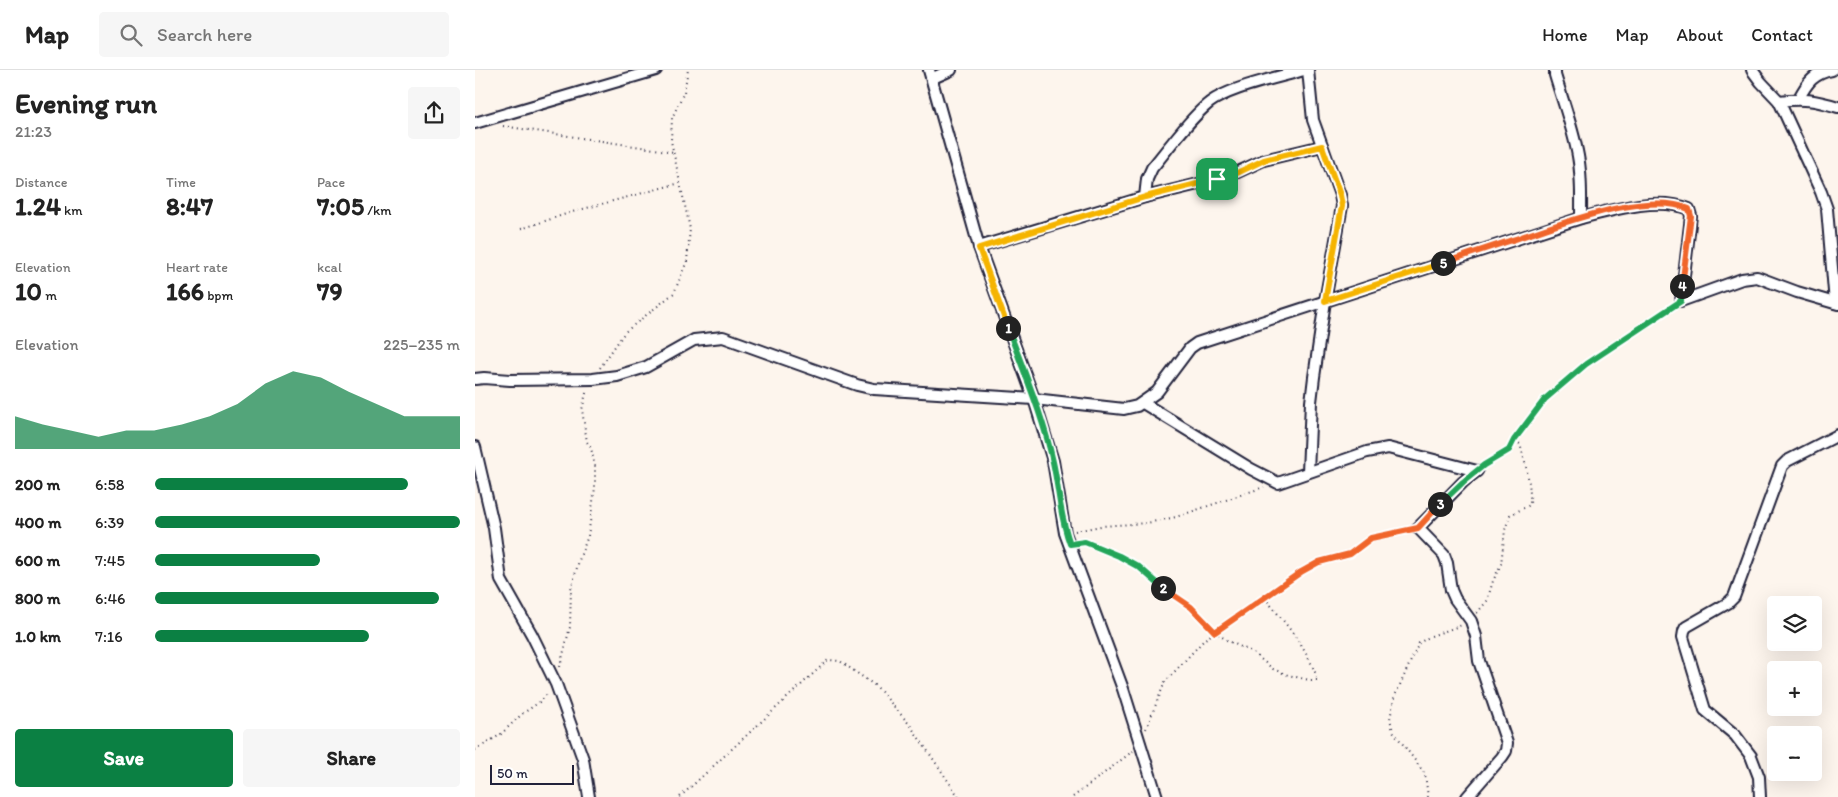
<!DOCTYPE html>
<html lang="en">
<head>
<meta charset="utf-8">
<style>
  :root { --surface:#fff; --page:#f6f6f6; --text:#222; --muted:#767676; --line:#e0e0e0; --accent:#0b8043 }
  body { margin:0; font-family:Itim,sans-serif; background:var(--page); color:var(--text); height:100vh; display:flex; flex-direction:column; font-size:19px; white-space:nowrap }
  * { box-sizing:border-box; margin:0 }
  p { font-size:16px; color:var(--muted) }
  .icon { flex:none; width:28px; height:28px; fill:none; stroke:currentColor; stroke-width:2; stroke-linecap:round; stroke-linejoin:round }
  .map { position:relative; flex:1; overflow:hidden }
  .sheet { display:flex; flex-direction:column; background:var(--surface); width:475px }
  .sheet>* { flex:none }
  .controls { position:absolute; left:1292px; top:526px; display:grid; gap:10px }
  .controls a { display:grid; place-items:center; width:55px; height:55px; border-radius:5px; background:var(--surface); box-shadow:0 5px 20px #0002; font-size:25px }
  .scale { position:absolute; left:15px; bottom:12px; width:84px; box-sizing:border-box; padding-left:5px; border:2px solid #22223b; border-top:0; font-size:14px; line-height:18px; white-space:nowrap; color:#22223b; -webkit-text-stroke:4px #fff; paint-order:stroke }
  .pin { position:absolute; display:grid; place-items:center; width:42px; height:42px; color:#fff; margin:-21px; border-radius:10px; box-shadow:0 2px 8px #0006 }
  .km { position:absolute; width:25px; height:25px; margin:-12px; border-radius:50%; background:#222; color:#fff; font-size:14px; line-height:25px; text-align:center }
  .round { display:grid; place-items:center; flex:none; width:52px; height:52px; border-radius:5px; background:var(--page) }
  .summary { display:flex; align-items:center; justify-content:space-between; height:85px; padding:0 15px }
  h1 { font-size:28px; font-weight:700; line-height:38px }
  .metrics { display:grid; grid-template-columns:repeat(3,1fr); gap:8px; height:85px; padding:5px 15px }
  .metrics div { display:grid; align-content:center }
  .metrics b { font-size:25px; font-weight:700 }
  .metrics small { font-size:14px; font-weight:400 }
  .metrics p { font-size:14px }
  .chart { height:140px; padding:10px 15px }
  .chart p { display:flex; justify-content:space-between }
  .chart svg { width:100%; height:90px; margin-top:5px; fill:var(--accent); opacity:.7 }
  .cta { display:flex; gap:10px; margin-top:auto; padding:10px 15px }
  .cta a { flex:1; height:58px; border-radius:5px; background:var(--accent); color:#fff; font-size:20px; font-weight:700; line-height:58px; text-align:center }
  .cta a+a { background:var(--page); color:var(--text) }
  ul { padding:0 15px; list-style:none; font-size:16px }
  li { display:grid; grid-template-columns:80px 60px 1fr; align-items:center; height:38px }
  li i { height:12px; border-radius:6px; background:var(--accent) }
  header { display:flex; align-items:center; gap:30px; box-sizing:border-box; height:70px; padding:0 25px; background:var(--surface); border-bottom:1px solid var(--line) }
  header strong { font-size:24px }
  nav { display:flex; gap:28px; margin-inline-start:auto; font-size:18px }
  .search { width:350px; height:45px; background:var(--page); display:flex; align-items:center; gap:12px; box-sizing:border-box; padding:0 18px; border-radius:5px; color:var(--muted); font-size:19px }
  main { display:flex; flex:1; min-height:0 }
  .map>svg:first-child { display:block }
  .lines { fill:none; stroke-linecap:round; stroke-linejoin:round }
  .minor-casing { stroke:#22223b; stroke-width:14 }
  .path { stroke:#22223b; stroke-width:2; stroke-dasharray:1 4; stroke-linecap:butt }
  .minor { stroke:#fff; stroke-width:10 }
  .split-1-casing { stroke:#fff; stroke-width:10 }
  .split-2-casing { stroke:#fff; stroke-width:10 }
  .split-3-casing { stroke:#fff; stroke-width:10 }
  .split-4-casing { stroke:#fff; stroke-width:10 }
  .split-5-casing { stroke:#fff; stroke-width:10 }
  .split-6-casing { stroke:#fff; stroke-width:10 }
  .split-1 { stroke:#f5b400; stroke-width:6 }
  .split-2 { stroke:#22a559; stroke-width:6 }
  .split-3 { stroke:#f0652b; stroke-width:6 }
  .split-4 { stroke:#22a559; stroke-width:6 }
  .split-5 { stroke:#f0652b; stroke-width:6 }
  .split-6 { stroke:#f5b400; stroke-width:6 }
</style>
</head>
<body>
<header>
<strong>Map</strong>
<div class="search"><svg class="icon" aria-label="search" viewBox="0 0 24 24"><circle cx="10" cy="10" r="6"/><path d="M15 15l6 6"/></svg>Search here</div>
<nav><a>Home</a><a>Map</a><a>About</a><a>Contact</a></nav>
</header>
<main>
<section class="sheet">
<div class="summary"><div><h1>Evening run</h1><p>21:23</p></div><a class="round"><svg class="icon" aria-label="share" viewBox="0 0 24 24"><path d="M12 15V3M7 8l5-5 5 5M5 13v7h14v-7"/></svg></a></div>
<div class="metrics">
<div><p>Distance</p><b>1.24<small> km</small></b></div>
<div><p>Time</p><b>8:47</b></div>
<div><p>Pace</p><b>7:05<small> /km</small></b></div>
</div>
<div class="metrics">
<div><p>Elevation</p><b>10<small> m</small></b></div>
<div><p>Heart rate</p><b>166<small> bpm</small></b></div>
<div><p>kcal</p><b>79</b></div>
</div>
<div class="chart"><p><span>Elevation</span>225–235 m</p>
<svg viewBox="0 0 160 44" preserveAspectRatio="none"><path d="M0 44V28L10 32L20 35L30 38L40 35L50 35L60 32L70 28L80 22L90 12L100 6L110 9L120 16L130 22L140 28L150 28L160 28V44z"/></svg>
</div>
<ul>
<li><b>200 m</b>6:58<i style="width:83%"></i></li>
<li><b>400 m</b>6:39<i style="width:100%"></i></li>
<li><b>600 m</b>7:45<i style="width:54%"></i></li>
<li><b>800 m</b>6:46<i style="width:93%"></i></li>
<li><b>1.0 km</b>7:16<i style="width:70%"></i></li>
</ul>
<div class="cta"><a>Save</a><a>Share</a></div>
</section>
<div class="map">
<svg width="1363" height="727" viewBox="0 0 1363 727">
  <rect width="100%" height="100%" fill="#fdf5ed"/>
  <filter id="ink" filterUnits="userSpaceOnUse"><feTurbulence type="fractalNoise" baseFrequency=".02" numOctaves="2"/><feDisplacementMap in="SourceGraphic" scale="10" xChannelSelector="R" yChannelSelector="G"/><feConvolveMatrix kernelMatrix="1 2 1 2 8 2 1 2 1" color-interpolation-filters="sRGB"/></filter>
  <g filter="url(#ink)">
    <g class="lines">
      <defs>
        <g id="minor">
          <path d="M454 0 504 177 559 329 578 391 590 463 648 619 682 727"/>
          <path d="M833 0 838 50 865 125 867 136 850 231 839 307 836 332 833 402"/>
          <path d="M1080 0V5C1088 32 1098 58 1103 86 1107 107 1106 127 1106 148"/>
          <path d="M1277 0 1286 12 1304 31 1346 122 1352 139 1360 233"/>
          <path d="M458 8 476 0"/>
          <path d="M1324 28C1332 13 1339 3 1357 0"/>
          <path d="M1304 31C1328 28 1340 30 1363 37"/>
          <path d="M0 53 181 0"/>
          <path d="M670 127 752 107 789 90 847 76"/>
          <path d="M504 177 670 127 672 109 677 98C691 81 722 39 740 29 765 15 801 8 829 0"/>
          <path d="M0 309 9 308 35 310 118 309 142 306 171 297 219 270 248 267 382 315 399 319 559 329 649 339 662 336 682 322 715 278 722 273 1106 148C1137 140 1183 126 1214 139L1216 146 1206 231 1267 209 1282 207 1322 222 1363 234"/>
          <path d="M668 333 776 399 803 413 892 382 913 378 1002 401"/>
          <path d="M0 377 19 458 26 510 57 565 81 614 108 689 114 727"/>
          <path d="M992 727 1027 687 1031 681 1032 673 1004 591 1001 566 996 551 980 529 976 520 972 493 969 485 943 458 988 412 1002 401"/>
          <path d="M1285 727 1284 707 1276 686 1260 665 1230 640 1208 567 1209 561 1211 557 1253 533 1259 527 1307 396 1312 391 1363 365"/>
        </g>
      </defs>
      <use href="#minor" class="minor-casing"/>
      <g class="path">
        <path d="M28 56 199 82"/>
        <path d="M46 159 97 142 205 113"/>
        <path d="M125 298 150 262 199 223 212 191 215 159 196 71 197 48 209 22 213 0"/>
        <path d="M1010 395 1033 380 1039 370 1070 329 1111 294 1197 237"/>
        <path d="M600 461 626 456 672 453 701 447 789 417"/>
        <path d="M604 473 610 472 615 473 644 486 664 497 689 518 716 537 740 562 753 571 777 582 798 599 813 605 834 610H843C832 578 811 554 790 528"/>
        <path d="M1002 543 1012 531 1018 511 1026 494 1030 460 1035 445 1055 435C1056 414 1051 395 1045 374L1039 370"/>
        <path d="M85 597 95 557 96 519 105 487 113 466 120 418V396L116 378 112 372 107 340 112 319"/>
        <path d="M671 659 690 612 730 569 827 502 844 492 875 484 896 468 932 461"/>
        <path d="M0 680 25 665 47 644 66 631 73 623"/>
        <path d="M205 727 353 590 365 591 402 617 435 655 484 727"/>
        <path d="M598 727 658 681"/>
        <path d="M953 727 950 704 918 661 915 649 919 628 944 573 956 566 987 555"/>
      </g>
      <use href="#minor" class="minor"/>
    </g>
  </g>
  <g class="lines" filter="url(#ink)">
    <defs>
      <path id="split-1" d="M533 258 504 178 670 127 742 109"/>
      <path id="split-2" d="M533 258C549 302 568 346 578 392 584 419 585 448 595 474L610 472 644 486 664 497 688 518"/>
      <path id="split-3" d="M688 518 716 537 740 562 826 502 844 492 875 484 896 468 943 458 965 434"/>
      <path id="split-4" d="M965 434 988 412 1009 395 1034 380 1039 370 1070 329 1111 294 1206 231 1207 216"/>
      <path id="split-5" d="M968 193C997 183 1026 174 1055 164 1095 151 1174 121 1214 139L1216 146 1207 216"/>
      <path id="split-6" d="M742 109 762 103 789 90 847 76 865 125 867 136 850 231 968 193"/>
    </defs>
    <use href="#split-1" class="split-1-casing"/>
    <use href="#split-2" class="split-2-casing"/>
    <use href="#split-3" class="split-3-casing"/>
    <use href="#split-4" class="split-4-casing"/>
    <use href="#split-5" class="split-5-casing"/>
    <use href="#split-6" class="split-6-casing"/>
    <use href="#split-1" class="split-1"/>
    <use href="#split-2" class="split-2"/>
    <use href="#split-3" class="split-3"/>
    <use href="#split-4" class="split-4"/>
    <use href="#split-5" class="split-5"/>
    <use href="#split-6" class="split-6"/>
  </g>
</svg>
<div class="controls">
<a><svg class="icon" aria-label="layers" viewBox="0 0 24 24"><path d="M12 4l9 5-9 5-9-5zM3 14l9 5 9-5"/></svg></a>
<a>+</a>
<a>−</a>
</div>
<div class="scale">50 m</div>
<div class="pin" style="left:742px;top:109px;background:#1e9e55"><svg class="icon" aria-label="arrive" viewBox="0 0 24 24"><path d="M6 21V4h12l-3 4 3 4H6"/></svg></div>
<b class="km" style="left:533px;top:258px">1</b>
<b class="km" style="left:688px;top:518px">2</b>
<b class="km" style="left:965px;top:434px">3</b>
<b class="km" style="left:1207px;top:216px">4</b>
<b class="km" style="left:968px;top:193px">5</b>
</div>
</main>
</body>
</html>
